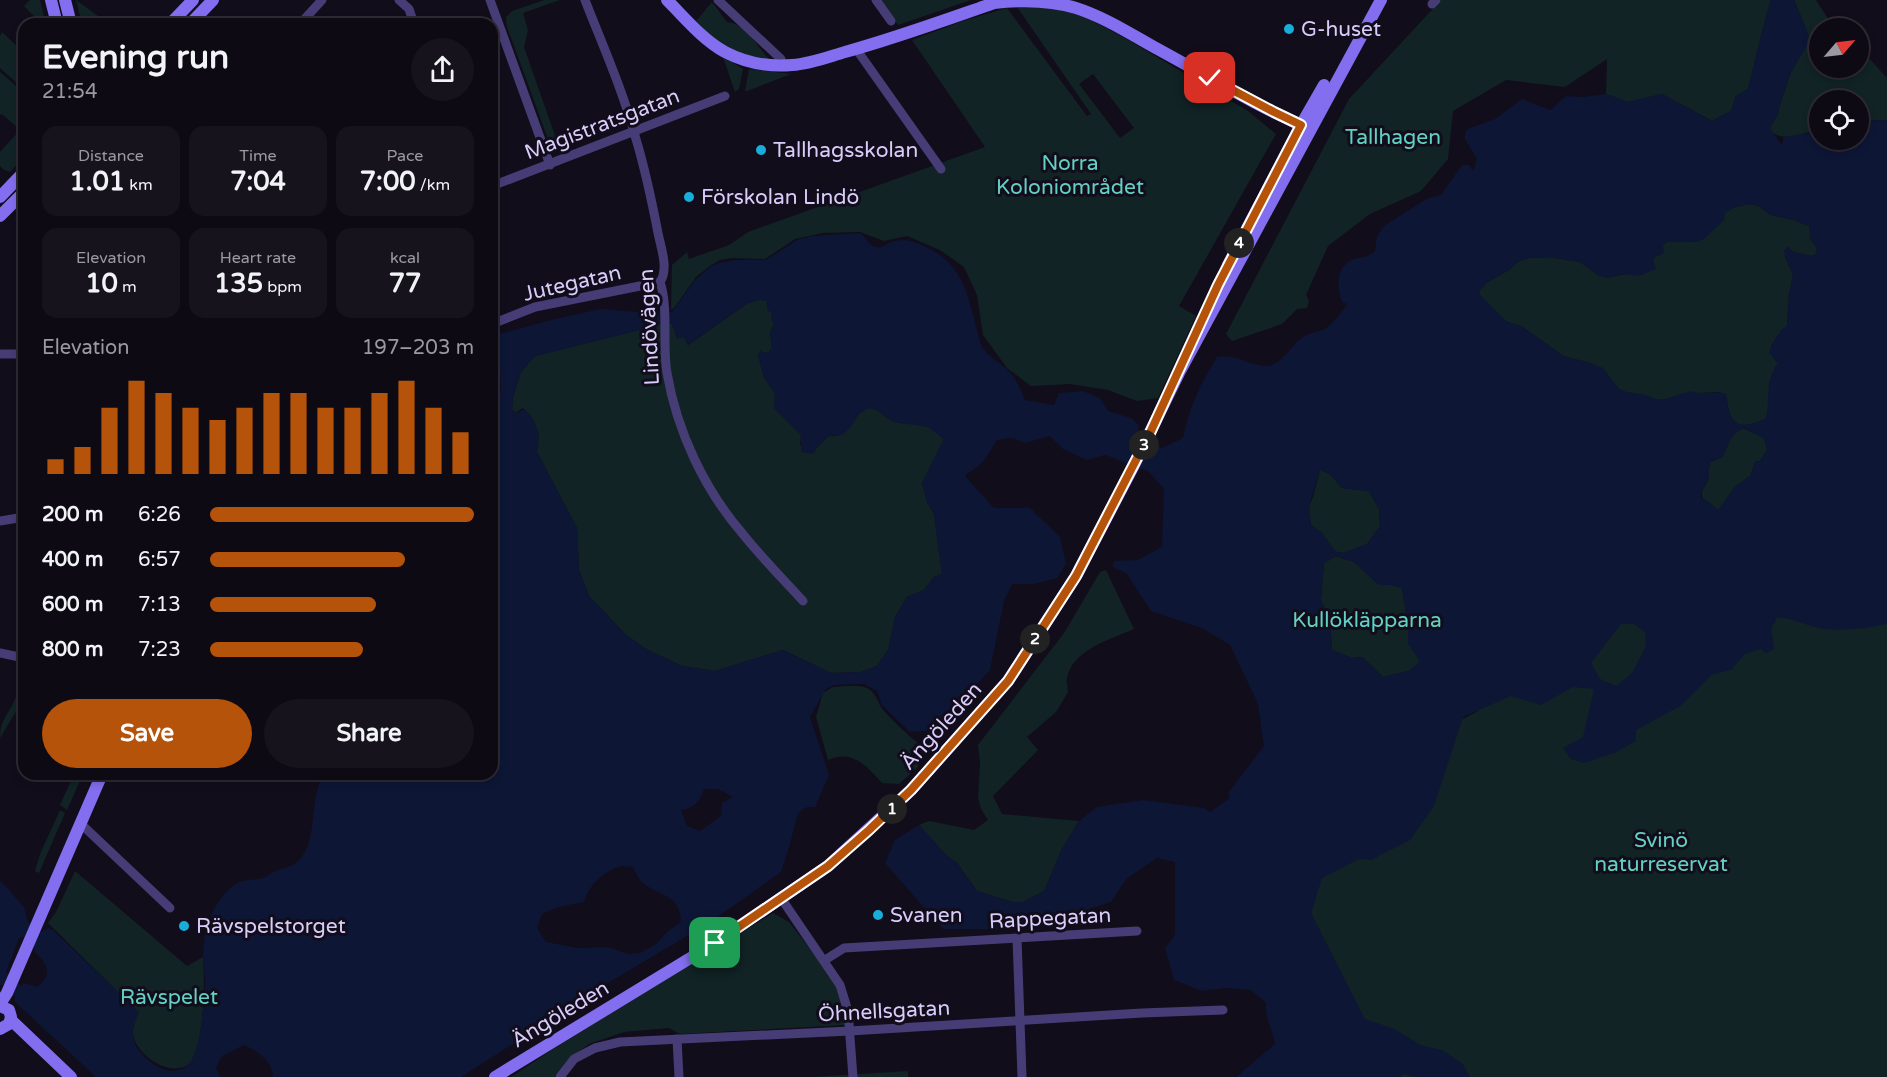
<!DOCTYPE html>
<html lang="en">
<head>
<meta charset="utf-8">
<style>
  :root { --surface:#0e0a14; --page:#17131d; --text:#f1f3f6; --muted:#9b9aa0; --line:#2e2b34; --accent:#b45309 }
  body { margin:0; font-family:"Varela Round",sans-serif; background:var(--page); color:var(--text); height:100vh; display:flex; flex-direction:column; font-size:22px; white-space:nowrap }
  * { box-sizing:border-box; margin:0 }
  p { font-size:20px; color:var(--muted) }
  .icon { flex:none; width:33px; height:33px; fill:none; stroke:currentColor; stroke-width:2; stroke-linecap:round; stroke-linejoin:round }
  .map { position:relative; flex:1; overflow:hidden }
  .details { position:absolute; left:18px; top:18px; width:480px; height:762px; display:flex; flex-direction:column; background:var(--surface); border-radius:18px; box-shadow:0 3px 9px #0003,0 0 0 2px var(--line) }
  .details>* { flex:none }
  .needle { width:39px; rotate:62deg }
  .buttons { position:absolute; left:1809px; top:18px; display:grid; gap:12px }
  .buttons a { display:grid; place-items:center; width:60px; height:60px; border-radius:50%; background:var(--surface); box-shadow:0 3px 9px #0003,0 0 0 2px var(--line); font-size:30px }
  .pin { position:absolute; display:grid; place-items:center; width:51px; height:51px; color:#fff; margin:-26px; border-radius:12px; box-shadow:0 3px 9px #0006 }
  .km { position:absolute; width:30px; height:30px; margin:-15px; border-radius:50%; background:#222; color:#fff; font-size:16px; line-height:30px; text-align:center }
  .round { display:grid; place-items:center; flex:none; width:63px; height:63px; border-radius:32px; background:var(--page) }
  .overview { display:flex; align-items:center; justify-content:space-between; height:102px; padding:0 24px }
  h1 { font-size:33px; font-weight:700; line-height:45px }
  .metrics { display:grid; grid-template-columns:repeat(3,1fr); gap:9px; height:102px; padding:6px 24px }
  .metrics div { display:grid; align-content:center; border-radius:15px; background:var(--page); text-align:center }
  .metrics b { font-size:26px; font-weight:700 }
  .metrics small { font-size:16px; font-weight:400 }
  .metrics p { font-size:16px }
  .chart { height:168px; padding:12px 24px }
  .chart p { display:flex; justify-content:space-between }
  .chart svg { width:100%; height:108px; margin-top:6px; stroke:var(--accent); stroke-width:6 }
  .action { display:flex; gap:12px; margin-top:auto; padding:12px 24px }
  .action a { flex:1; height:69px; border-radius:36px; background:var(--accent); color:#fff; font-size:24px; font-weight:700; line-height:69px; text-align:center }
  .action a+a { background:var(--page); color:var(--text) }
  ul { padding:0 24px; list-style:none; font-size:20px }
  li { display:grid; grid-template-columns:96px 72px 1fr; align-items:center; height:45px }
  li i { height:15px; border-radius:8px; background:var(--accent) }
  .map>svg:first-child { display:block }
  .green { fill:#112325; fill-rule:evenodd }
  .water { fill:#0d1635; fill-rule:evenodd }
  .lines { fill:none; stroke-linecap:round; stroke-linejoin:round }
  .street { stroke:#473d76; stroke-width:9 }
  .secondary { stroke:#836eef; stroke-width:12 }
  .route-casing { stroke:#fff; stroke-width:12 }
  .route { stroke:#b45309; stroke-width:8 }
  .poi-dot { fill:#18addb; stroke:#120d1b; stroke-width:2 }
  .labels { text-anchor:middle; stroke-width:6; stroke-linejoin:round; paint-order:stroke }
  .poi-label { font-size:21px; fill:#d8cdfa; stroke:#120d1b; text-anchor:start }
  .street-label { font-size:21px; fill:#d8cdfa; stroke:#120d1b }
  .park-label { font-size:21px; fill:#62d1c4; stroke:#120d1b }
</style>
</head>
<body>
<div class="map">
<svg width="1887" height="1077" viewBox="0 0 1887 1077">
  <rect width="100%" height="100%" fill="#120d1b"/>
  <g class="green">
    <path d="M30 0H40L46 24H38L37 19 24 6Z"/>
    <path d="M76 0 109 24H82Z"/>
    <path d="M544 0H560L523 13 528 30 524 47 559 147 552 150 507 27 506 17 512 11Z"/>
    <path d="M880 0H971L898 25Z"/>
    <path d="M1441 0H1771C1762 29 1756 59 1748 89L1736 96 1731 111 1712 121 1662 94 1628 102 1606 94 1607 59 1565 87 1506 80 1453 111 1448 159 1421 191 1370 214 1328 246 1306 295 1309 301 1307 308 1297 309 1282 324 1232 341 1226 334 1349 99Z"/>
    <path d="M1794 0H1816L1834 28H1820V68H1858L1859 59 1867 56 1887 78V120L1859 121 1858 100H1820L1819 127C1808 134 1780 143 1770 130L1771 125 1778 115 1779 108 1790 74 1805 47V26Z"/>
    <path d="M712 2 727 22C747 24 757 47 770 60 740 57 716 43 696 21Z"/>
    <path d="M1043 6 1067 11 1089 19 1125 38 1248 111 1276 134 1179 306 1196 316 1158 398 1137 401 1108 390 1070 384 1031 386 1007 368 983 335 977 295 964 267 940 250 907 236 884 241 860 232 823 233 795 239 765 259 731 258 720 260 710 266 696 277 674 308 671 310 672 265 687 252 689 259 729 245 748 232 985 147 912 40 963 21 1007 8 1087 116 1091 114 1017 7ZM1093 74 1134 128 1120 138 1079 84Z"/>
    <path d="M2 32 24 53V89L0 68V36Z"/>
    <path d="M723 57 743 69 739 89 735 92Z"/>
    <path d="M749 69 791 74 747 91H745Z"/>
    <path d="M0 72 24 93V157L10 172 4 170 0 166V152L20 130 2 114 0 115Z"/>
    <path d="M1750 204 1758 206 1771 215 1794 220 1809 226 1811 240 1817 248 1816 254 1812 256 1794 252 1787 247 1785 257 1793 274 1789 295 1787 326 1781 331 1771 346 1774 359 1779 363 1769 383V406L1766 419C1736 432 1730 424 1726 395L1718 392 1682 394 1666 399 1658 400 1645 395 1626 392 1619 389 1590 363 1563 356 1523 327 1507 322 1480 296 1479 291 1486 283 1509 270 1518 262 1529 258 1550 257 1580 262 1598 275 1608 278 1625 274 1639 275 1655 265 1653 261 1655 256 1660 255 1663 245 1667 242H1695L1704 239 1724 213 1735 207Z"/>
    <path d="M758 300H768L767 304 773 314 774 325 770 332 772 348 769 352 758 355 764 377 775 394 774 408 801 435 800 445 818 446 829 436C851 439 852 412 869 408 877 407 885 418 893 421 904 426 919 422 929 427 935 430 939 436 944 439L922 483 927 502 934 514 942 574 934 577 924 590 907 597 895 617 888 650 877 666 861 672 831 673 783 650 715 671 682 666 646 649 625 634 589 596 579 570 577 528 537 452 539 435 533 419 523 408 515 413 512 409 513 397 521 372 535 356 639 330 649 332 655 324H672L677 338 684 337 688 345 748 303Z"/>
    <path d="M1743 428 1764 438 1767 450 1760 461 1755 462 1751 475 1734 488 1718 511 1709 502 1703 499C1699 489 1706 488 1708 479 1710 474 1708 468 1710 462 1726 458 1724 448 1731 436 1734 432 1739 430 1743 428Z"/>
    <path d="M1887 465V1077H1381L1310 937 1316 797 1478 711 1465 653Z"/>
    <path d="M1320 470 1330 474 1342 488 1369 491 1379 509 1380 526 1367 544 1344 553 1335 552 1322 533 1311 525 1309 507 1313 497Z"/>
    <path d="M1336 556 1354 562 1379 585H1391L1402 588 1408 626V643L1421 661 1409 671 1383 677 1362 657 1352 658 1332 650 1330 620 1321 600 1324 563Z"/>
    <path d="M1106 570 1134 629C1111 639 1072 650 1067 678 1066 682 1068 687 1068 692L1056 712 1027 737 1038 750 993 796 1002 814 1079 821 1062 849 1044 891 1023 902H1012L977 891 957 863 946 855 919 825 929 821 974 830 988 820 981 809 978 798 980 763 978 745 1064 633 1100 572Z"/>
    <path d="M833 687C844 687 860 683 870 690 877 695 878 704 883 710 895 723 907 735 921 745L918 767 899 784 882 783C867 766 852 749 828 760L816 717 823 693Z"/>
    <path d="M17 694 24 698 0 738C0 718 11 712 17 694Z"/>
    <path d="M74 774H83L67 810 60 805Z"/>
    <path d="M60 810 65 813 39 873 35 871 40 854Z"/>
    <path d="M75 871 187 966 203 957C205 979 205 1050 188 1065 168 1077 137 1055 133 1035 132 1027 136 1019 138 1012L48 923 56 912Z"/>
    <path d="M773 913 789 922 839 986 846 1025 680 1034 669 1028 624 1032 589 1044 570 1058 554 1077H511L553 1049Z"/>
    <path d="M908 1071V1077H812Z"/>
  </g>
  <path class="water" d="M1771 0H1794L1809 36 1806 47 1790 74 1779 108 1778 115 1771 125V130L1781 144 1783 143V137L1810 133 1819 127 1820 140H1858L1859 121 1887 120V624C1871 628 1835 632 1819 628 1804 625 1793 617 1777 618L1771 629 1774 649 1766 653 1761 649 1745 654 1731 670 1713 674 1682 705 1636 730V741L1614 753 1584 763 1571 759 1563 748 1583 737 1594 689 1573 687 1541 705 1511 696 1463 717 1434 806 1410 840 1371 860 1359 859 1322 878 1311 913 1365 1019 1395 1029 1420 1045 1442 1050 1463 1064 1470 1077H1417L1402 1074 1401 1077H1236L1275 1044C1272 1027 1265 1019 1266 1003L1251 990 1225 988 1202 991 1174 980 1165 948 1175 935V862L1157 858 1126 879 1111 902 1053 920 1003 929H943L885 863 895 840 919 825 946 855 957 863 977 891 1012 902H1023L1044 891 1062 849 1079 821 1097 807 1143 800 1204 808 1210 812 1230 798 1228 793 1264 746 1258 704 1230 645 1202 628 1151 611 1127 574 1113 567 1114 561 1137 560 1162 547 1164 489 1148 471 1105 455 1087 460 1063 449 1050 436 1025 443 1012 438 997 440 983 462 965 476 994 508H1030L1060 537 1066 564 1057 578 1034 584H1012L1004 601 990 670 936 730 910 732 882 705 877 691 864 684 834 685 826 689 810 717 829 775 815 807H807L798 813 790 844 781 872 709 923 608 983 461 1077H273C273 1061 257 1051 244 1045L222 1056 216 1067 220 1077H96L15 1002V996L3 985H0V880L24 907 28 922 39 932 52 927 49 929 53 930 136 1009 139 1012C137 1018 134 1024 133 1030 130 1048 153 1068 170 1071 175 1071 182 1070 187 1066 201 1055 205 996 205 978 205 971 203 963 203 955 204 943 205 927 211 915 217 903 227 887 240 882 247 879 256 880 263 878 269 876 273 871 279 870 287 867 292 867 299 860 318 841 309 801 323 774H492V562L494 561 492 556V398L499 394 501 390 500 372 495 371 492 373V336L547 321 600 309 651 313 672 312 694 281 711 266 719 263 736 260H766L797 240 812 236 860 233C866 237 868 245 876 247 882 249 884 245 889 243 904 236 918 242 932 250 962 267 968 294 976 326 978 333 979 342 983 348 990 358 1002 364 1010 372 1017 381 1021 390 1025 400L1054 405 1059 393 1083 391 1100 398 1108 411 1131 418 1139 425 1137 438 1162 448 1183 438C1189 408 1201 382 1217 357 1235 353 1249 366 1267 366 1282 365 1292 344 1303 337 1310 332 1319 332 1325 329 1330 326 1345 309 1347 304L1342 302C1337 290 1336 270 1348 262 1357 256 1365 260 1375 251L1377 236 1384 226 1428 198 1441 195 1462 165H1470L1471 169 1474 170 1477 159 1465 139V132L1468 129 1495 119 1522 99 1550 110 1566 96 1583 97 1606 94 1628 102 1662 94 1712 121 1731 111 1736 96 1748 89C1756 59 1762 29 1771 0ZM1750 204 1758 206 1771 215 1794 220 1809 226 1811 240 1817 248 1816 254 1812 256 1794 252 1787 247 1784 250 1785 257 1793 274 1789 295 1787 325C1779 333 1772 342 1769 353L1778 363C1765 379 1770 400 1766 418 1736 432 1730 424 1726 394 1714 390 1702 396 1691 391L1666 399 1658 400 1645 395 1626 392 1619 389 1603 368 1590 363 1563 356 1523 327 1507 322 1481 296 1479 292 1486 283 1509 270 1518 262 1529 258 1550 257 1580 262 1598 275 1608 278 1625 274 1639 276 1656 269 1653 261 1655 257 1664 253 1663 245 1667 242H1695L1704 239 1724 220 1725 213 1735 207ZM758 300 768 301 767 309 772 314 771 319 774 325 770 332 772 348 769 352 764 353 761 350 758 355 764 377 775 394 774 408 801 435V452L813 454 818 446 829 436 842 435 851 427 858 415 867 409 873 408 894 422 928 427 944 439 922 483 927 502 934 514 942 574 934 577 924 590 907 597 895 617 888 650 877 666 861 672 831 673 783 650 715 671 682 666 646 649 625 634 589 596 579 570 577 528 537 452 539 435 533 419 525 409 515 413 512 410 513 397 521 372 535 356 639 330 650 332 655 324H672L677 339 684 337 687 345 748 303ZM1744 428 1764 438 1767 450 1760 461 1755 462 1751 475 1734 488 1718 510 1709 502 1702 499C1699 489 1706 488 1708 479 1710 474 1708 468 1710 462L1723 457C1730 443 1728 436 1744 428ZM1320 470 1330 474 1342 488 1369 491 1379 509 1380 526 1367 544 1343 553 1335 551 1322 533 1311 525 1309 507ZM1336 556 1354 562 1379 585H1391L1402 588 1408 626V643L1420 662 1409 671 1383 677 1362 657 1352 658 1332 650 1330 620 1321 600 1324 563ZM1621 624H1634L1645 632 1646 646 1632 673 1617 686 1600 679 1591 663ZM704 789H718L733 797 722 803 721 816 700 831 687 826 681 810C695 808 699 802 704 789ZM621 866 633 867C636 873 638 879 643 883 661 898 680 893 681 922L668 931 656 944 640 953 628 954 608 947 578 948 546 942 537 928 542 914 558 907 584 902C590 883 603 872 621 866ZM23 937 35 948 34 951C47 964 54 974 37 987L24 983 21 986 6 972 19 938Z"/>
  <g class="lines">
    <g class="street">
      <path d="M399 0 409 9 414 24"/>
      <path d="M490 0 550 165"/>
      <path d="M585 0C603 46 623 91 636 139 645 169 652 202 658 233 661 248 669 269 660 282 669 308 662 346 667 373 677 431 704 489 742 533 761 557 783 579 803 601"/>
      <path d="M718 0 781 59"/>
      <path d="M876 0 891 21"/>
      <path d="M1432 4 1436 0"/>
      <path d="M300 24 322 0"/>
      <path d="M858 49 859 53 941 169"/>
      <path d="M492 186 725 96"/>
      <path d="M492 324 535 307 660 282"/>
      <path d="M0 354H24"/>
      <path d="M0 521 24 517"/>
      <path d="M0 653 24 658"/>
      <path d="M80 823 170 908"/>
      <path d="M781 898 840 985 848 1011 853 1077"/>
      <path d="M1017 938 1022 1077"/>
      <path d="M825 960 844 948 1137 931"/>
      <path d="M677 1039 679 1077"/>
      <path d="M560 1077 574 1059 595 1048 620 1042 850 1031 1142 1013 1223 1010"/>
    </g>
    <g class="secondary">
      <path d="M51 0 57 24"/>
      <path d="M65 0 71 24"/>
      <path d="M667 0C685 18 703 40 725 52 746 63 769 67 792 65 810 64 828 57 845 52 896 38 945 20 994 3 1021 0 1050 0 1076 8 1104 17 1129 33 1154 47 1206 75 1256 106 1310 129"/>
      <path d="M170 24 193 0"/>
      <path d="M190 24 213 0"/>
      <path d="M0 197 24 172"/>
      <path d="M0 216 24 192"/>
      <path d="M1228 265 1301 125 1324 85"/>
      <path d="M0 1004 7 993 102 774"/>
      <path d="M0 1006 9 1010 11 1017 9 1024 0 1029"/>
      <path d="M11 1020 71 1077"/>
      <path d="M495 1077 715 943 828 866 911 790 1008 681 1076 576 1133 467 1179 373 1381 0"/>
    </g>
  </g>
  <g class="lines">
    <defs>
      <path id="route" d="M715 943 828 866 869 830 911 790 1008 681 1076 576 1150 433 1218 285 1301 125 1274 112 1210 78"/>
    </defs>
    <use href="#route" class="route-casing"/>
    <use href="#route" class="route"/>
  </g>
  <g class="poi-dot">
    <circle cx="1289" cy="29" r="6"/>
    <circle cx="761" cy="150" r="6"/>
    <circle cx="689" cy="197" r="6"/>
    <circle cx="878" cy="915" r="6"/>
    <circle cx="184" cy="926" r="6"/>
  </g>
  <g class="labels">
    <g class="poi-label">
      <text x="1301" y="36">G-huset</text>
      <text x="773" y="157">Tallhagsskolan</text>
      <text x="701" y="204">Förskolan Lindö</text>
      <text x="890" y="922">Svanen</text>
      <text x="196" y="933">Rävspelstorget</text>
    </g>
    <g class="street-label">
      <text transform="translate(602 124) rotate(-21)" y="7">Magistratsgatan</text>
      <text transform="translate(572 283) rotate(-13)" y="7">Jutegatan</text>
      <text transform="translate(649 327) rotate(-93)" y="7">Lindövägen</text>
      <text transform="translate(941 726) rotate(-48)" y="7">Ängöleden</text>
      <text transform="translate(1050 918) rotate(-3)" y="7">Rappegatan</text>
      <text transform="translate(884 1011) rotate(-3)" y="7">Öhnellsgatan</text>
      <text transform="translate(560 1014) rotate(-31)" y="7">Ängöleden</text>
    </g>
    <g class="park-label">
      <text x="1393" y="144">Tallhagen</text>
      <text x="1070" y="170">Norra<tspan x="1070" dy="24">Koloniområdet</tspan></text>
      <text x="1367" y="627">Kullökläpparna</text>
      <text x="1661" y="847">Svinö<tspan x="1661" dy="24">naturreservat</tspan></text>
      <text x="169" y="1004">Rävspelet</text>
    </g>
  </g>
</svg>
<div class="buttons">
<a><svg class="needle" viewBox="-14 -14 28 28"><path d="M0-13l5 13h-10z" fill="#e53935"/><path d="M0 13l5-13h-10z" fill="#9b9aa0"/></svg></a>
<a><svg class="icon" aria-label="locate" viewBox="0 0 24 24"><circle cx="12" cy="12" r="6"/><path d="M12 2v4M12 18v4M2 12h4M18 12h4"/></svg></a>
</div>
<div class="pin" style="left:715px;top:943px;background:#1e9e55"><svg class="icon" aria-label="arrive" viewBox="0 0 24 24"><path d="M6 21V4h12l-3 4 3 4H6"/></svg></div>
<div class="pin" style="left:1210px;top:78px;background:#d93025"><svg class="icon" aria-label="check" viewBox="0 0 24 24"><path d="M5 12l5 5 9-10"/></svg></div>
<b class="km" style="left:892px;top:809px">1</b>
<b class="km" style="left:1035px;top:639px">2</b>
<b class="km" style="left:1144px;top:445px">3</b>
<b class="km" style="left:1239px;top:243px">4</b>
<section class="details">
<div class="overview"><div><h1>Evening run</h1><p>21:54</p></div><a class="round"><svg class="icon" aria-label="share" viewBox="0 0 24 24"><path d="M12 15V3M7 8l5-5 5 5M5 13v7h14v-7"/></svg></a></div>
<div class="metrics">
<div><p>Distance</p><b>1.01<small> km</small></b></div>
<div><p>Time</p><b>7:04</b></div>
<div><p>Pace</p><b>7:00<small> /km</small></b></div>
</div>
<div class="metrics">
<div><p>Elevation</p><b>10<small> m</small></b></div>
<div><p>Heart rate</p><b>135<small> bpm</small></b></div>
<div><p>kcal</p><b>77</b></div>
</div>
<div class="chart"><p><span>Elevation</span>197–203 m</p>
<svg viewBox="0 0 160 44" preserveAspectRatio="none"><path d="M5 44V38M15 44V33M25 44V17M35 44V6M45 44V11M55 44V17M65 44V22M75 44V17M85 44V11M95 44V11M105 44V17M115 44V17M125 44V11M135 44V6M145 44V17M155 44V27"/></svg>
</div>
<ul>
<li><b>200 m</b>6:26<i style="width:100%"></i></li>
<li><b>400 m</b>6:57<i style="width:74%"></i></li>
<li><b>600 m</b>7:13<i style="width:63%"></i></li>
<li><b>800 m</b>7:23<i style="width:58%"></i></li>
</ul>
<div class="action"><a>Save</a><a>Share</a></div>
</section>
</div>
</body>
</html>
